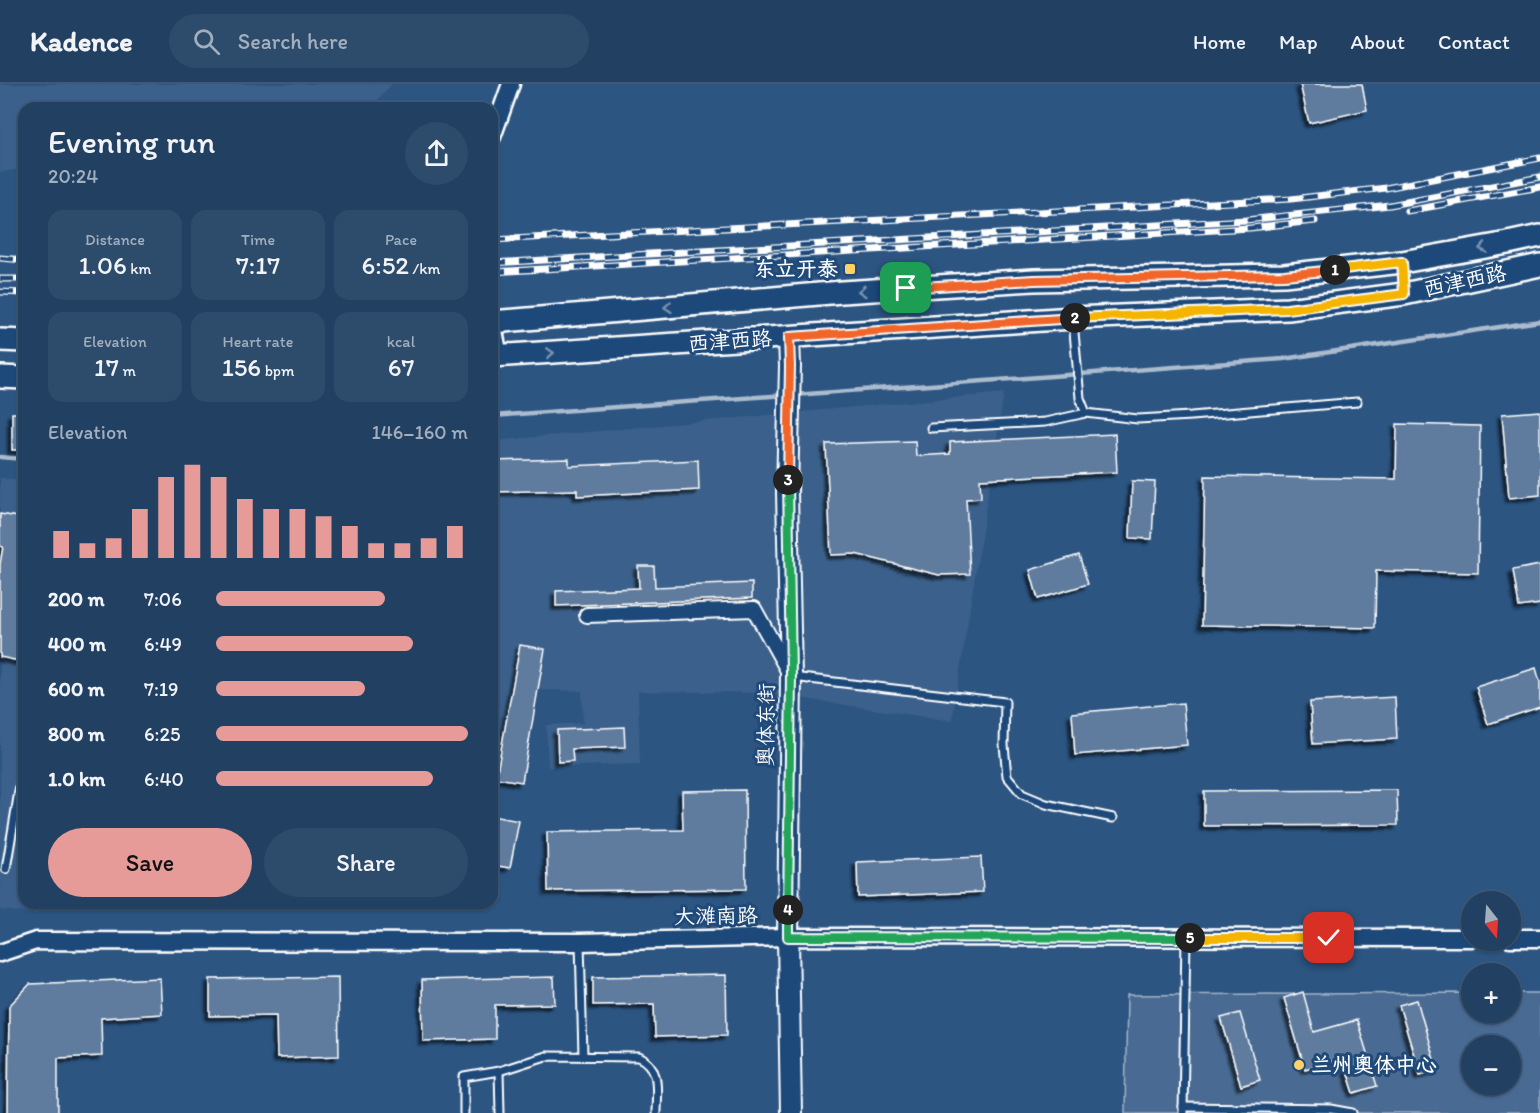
<!DOCTYPE html>
<html lang="en">
<head>
<meta charset="utf-8">
<style>
  :root { --surface:#214062; --page:#2d4b6b; --text:#f1f3f6; --muted:#a2afbe; --line:#3e5977; --accent:#e69b98 }
  body { margin:0; font-family:Itim,"LXGW WenKai TC",sans-serif; background:var(--page); color:var(--text); height:100vh; display:flex; flex-direction:column; font-size:22px; white-space:nowrap }
  * { box-sizing:border-box; margin:0 }
  p { font-size:20px; color:var(--muted) }
  .icon { flex:none; width:33px; height:33px; fill:none; stroke:currentColor; stroke-width:2; stroke-linecap:round; stroke-linejoin:round }
  .map { position:relative; flex:1; overflow:hidden }
  .details { position:absolute; left:18px; top:18px; width:480px; height:807px; display:flex; flex-direction:column; background:var(--surface); border-radius:18px; box-shadow:0 2px 4px #0004,0 0 0 2px var(--line) }
  .details>* { flex:none }
  .needle { width:39px; rotate:163deg }
  .fabs { position:absolute; left:1461px; top:807px; display:grid; gap:12px }
  .fabs a { display:grid; place-items:center; width:60px; height:60px; border-radius:50%; background:var(--surface); box-shadow:0 2px 4px #0004,0 0 0 2px var(--line); font-size:30px }
  .pin { position:absolute; display:grid; place-items:center; width:51px; height:51px; color:#fff; margin:-26px; border-radius:12px; box-shadow:0 3px 9px #0006 }
  .km { position:absolute; width:30px; height:30px; margin:-15px; border-radius:50%; background:#222; color:#fff; font-size:16px; line-height:30px; text-align:center }
  .round { display:grid; place-items:center; flex:none; width:63px; height:63px; border-radius:32px; background:var(--page) }
  .overview { display:flex; align-items:center; justify-content:space-between; height:102px; padding:0 30px }
  h1 { font-size:33px; font-weight:600; line-height:45px }
  .stats { display:grid; grid-template-columns:repeat(3,1fr); gap:9px; height:102px; padding:6px 30px }
  .stats div { display:grid; align-content:center; border-radius:15px; background:var(--page); text-align:center }
  .stats b { font-size:26px; font-weight:600 }
  .stats small { font-size:16px; font-weight:400 }
  .stats p { font-size:16px }
  .chart { height:168px; padding:12px 30px }
  .chart p { display:flex; justify-content:space-between }
  .chart svg { width:100%; height:108px; margin-top:6px; stroke:var(--accent); stroke-width:6 }
  .button { display:flex; gap:12px; margin-top:auto; padding:12px 30px }
  .button a { flex:1; height:69px; border-radius:36px; background:var(--accent); color:#111; font-size:24px; font-weight:600; line-height:69px; text-align:center }
  .button a+a { background:var(--page); color:var(--text) }
  ul { padding:0 30px; list-style:none; font-size:20px }
  li { display:grid; grid-template-columns:96px 72px 1fr; align-items:center; height:45px }
  li i { height:15px; border-radius:8px; background:var(--accent) }
  header { display:flex; align-items:center; gap:36px; box-sizing:border-box; height:84px; padding:0 30px; background:var(--surface); border-bottom:2px solid var(--line) }
  header strong { font-size:28px }
  nav { display:flex; gap:33px; margin-inline-start:auto; font-size:21px }
  .search { width:420px; height:54px; background:var(--page); display:flex; align-items:center; gap:15px; box-sizing:border-box; padding:0 21px; border-radius:33px; color:var(--muted); font-size:22px }
  .map>svg:first-child { display:block }
  .built { fill:#3b618b }
  .green { fill:#486b92; stroke:#a4b5c8; stroke-width:1.5; fill-rule:evenodd }
  .lines { fill:none; stroke-linecap:round; stroke-linejoin:round }
  .stream { stroke:#acbcce; stroke-width:4.5 }
  .building { fill:#5e7c9f; stroke:#fff; stroke-width:1.5; filter:url(#shadow) }
  .service-casing { stroke:#fff; stroke-width:11 }
  .minor-casing { stroke:#fff; stroke-width:18 }
  .tertiary-casing { stroke:#fff; stroke-width:21 }
  .secondary-casing { stroke:#fff; stroke-width:24 }
  .primary-casing { stroke:#fff; stroke-width:26 }
  .service { stroke:#1f4a7a; stroke-width:7 }
  .minor { stroke:#1f4a7a; stroke-width:14 }
  .tertiary { stroke:#1f4a7a; stroke-width:16 }
  .secondary { stroke:#1f4a7a; stroke-width:20 }
  .primary { stroke:#1f4a7a; stroke-width:21 }
  .rail-casing { stroke:#fff; stroke-width:7 }
  .rail { stroke:#1f4a7a; stroke-width:4.5; stroke-dasharray:14; stroke-linecap:butt }
  .oneway { stroke:#7992af }
  .split-1-casing { stroke:#fff; stroke-width:12 }
  .split-2-casing { stroke:#fff; stroke-width:12 }
  .split-3-casing { stroke:#fff; stroke-width:12 }
  .split-4-casing { stroke:#fff; stroke-width:12 }
  .split-5-casing { stroke:#fff; stroke-width:12 }
  .split-6-casing { stroke:#fff; stroke-width:12 }
  .split-1 { stroke:#f0652b; stroke-width:8 }
  .split-2 { stroke:#f5b400; stroke-width:8 }
  .split-3 { stroke:#f0652b; stroke-width:8 }
  .split-4 { stroke:#22a559; stroke-width:8 }
  .split-5 { stroke:#22a559; stroke-width:8 }
  .split-6 { stroke:#f5b400; stroke-width:8 }
  .poi-dot { fill:#ffd166; stroke:#1f4a7a; stroke-width:2 }
  .labels { text-anchor:middle; stroke-width:6; stroke-linejoin:round; paint-order:stroke }
  .poi-label { font-size:21px; font-weight:bold; fill:#fff; stroke:#1f4a7a; text-anchor:end }
  .street-label { font-size:21px; fill:#fff; stroke:#1f4a7a }
</style>
</head>
<body>
<header>
<strong>Kadence</strong>
<div class="search"><svg class="icon" aria-label="search" viewBox="0 0 24 24"><circle cx="10" cy="10" r="6"/><path d="M15 15l6 6"/></svg>Search here</div>
<nav><a>Home</a><a>Map</a><a>About</a><a>Contact</a></nav>
</header>
<div class="map">
<svg width="1540" height="1029" viewBox="0 0 1540 1029">
  <defs>
    <filter id="shadow"><feDropShadow dx="-4" dy="4" stdDeviation="1.5" flood-color="#0009"/></filter>
  </defs>
  <rect width="100%" height="100%" fill="#2c5582"/>
  <filter id="ink" filterUnits="userSpaceOnUse"><feTurbulence type="fractalNoise" baseFrequency=".0167" numOctaves="2"/><feDisplacementMap in="SourceGraphic" scale="12" xChannelSelector="R" yChannelSelector="G"/><feConvolveMatrix kernelMatrix="1 2 1 2 8 2 1 2 1" color-interpolation-filters="sRGB"/></filter>
  <g filter="url(#ink)">
    <g class="built">
      <path d="M0 0H392L371 24H24V85L0 88Z"/>
      <path d="M1004 309 952 637 765 609 638 607 640 680 548 683 546 641 583 639 582 607 538 606 518 694 492 690V357Z"/>
      <path d="M0 394 24 396V819H40L37 830 0 826Z"/>
    </g>
    <path class="green" d="M1471 909 1472 928H1510L1511 909H1540V1029H1125L1127 911ZM1472 962H1510V1000H1472Z"/>
    <g class="lines">
      <g class="stream">
        <path d="M794 311 1283 275 1540 237"/>
        <path d="M492 332 785 311"/>
        <path d="M0 373 24 375"/>
      </g>
    </g>
    <g class="building">
      <path d="M1300 0H1362L1367 26 1309 39Z"/>
      <path d="M1540 327V411L1509 414 1502 330Z"/>
      <rect x="12" y="329" width="12" height="37"/>
      <path d="M1397 340 1480 342 1478 489 1376 487 1375 544 1202 541 1205 392 1396 395Z"/>
      <path d="M1115 350 1117 388 980 395 981 414 966 415 970 490 939 491 855 470 831 471 826 360 915 357 916 372 950 370V358Z"/>
      <path d="M569 375V382L698 376 699 406 577 412V406L492 408V377Z"/>
      <path d="M1132 397 1155 398 1152 455 1130 454Z"/>
      <path d="M0 430 24 434V578L0 573V480L3 463 0 462Z"/>
      <path d="M1079 471 1088 500 1038 515 1030 486Z"/>
      <path d="M1540 481V520L1519 523 1513 486Z"/>
      <path d="M638 482H654L655 503 752 499V514L556 522V507L639 504Z"/>
      <path d="M520 561 545 565 522 698 496 694Z"/>
      <path d="M1536 584 1540 598V623L1488 640 1476 603Z"/>
      <path d="M1395 613 1397 655 1313 660 1310 618Z"/>
      <path d="M1183 619 1187 661 1075 671 1072 629Z"/>
      <path d="M624 643 625 663 572 665 573 677 558 678 557 646Z"/>
      <path d="M745 706 746 805 548 807 547 748 683 746 682 707Z"/>
      <path d="M1397 706 1398 741 1204 742V707Z"/>
      <path d="M492 732 519 737 510 784 492 781Z"/>
      <path d="M981 773 983 808 858 813 857 778Z"/>
      <path d="M726 891 727 951 655 953 654 920 593 921V893Z"/>
      <path d="M338 893 339 972 277 974 276 931 210 932V895Z"/>
      <path d="M554 893 555 920 495 921V955L423 957 422 896Z"/>
      <path d="M160 894 162 930 101 934 102 972 58 974V1029H8L9 922 30 900Z"/>
      <path d="M1303 908 1314 948 1357 936 1377 1002 1354 1009 1343 974 1305 985 1284 914Z"/>
      <path d="M1417 916 1437 986 1420 991 1399 921Z"/>
      <path d="M1240 929 1260 996 1241 1002 1221 934Z"/>
    </g>
    <g class="lines">
      <defs>
        <g id="service">
          <path d="M1073 237 1080 314 1086 329 1138 335 1191 332 1357 318"/>
          <path d="M931 344 1045 338 1086 329"/>
          <path d="M792 593 1005 618 1004 661 1007 692 1022 710 1046 720 1113 734"/>
          <path d="M6 785 24 677"/>
          <path d="M580 858 583 972"/>
          <path d="M499 987 500 1029"/>
          <path d="M1183 1023 1331 1025 1353 1029"/>
          <path d="M464 1029V993L499 987 546 972 639 973C662 983 656 1008 656 1029"/>
          <path d="M1183 1029 1186 854"/>
        </g>
        <path id="minor" d="M587 531 754 525 790 590"/>
        <g id="tertiary">
          <path d="M492 53 511 0"/>
          <path d="M492 237 499 272"/>
          <path d="M1510 854H1540"/>
          <path d="M0 869 36 857 580 858 788 853 1472 854"/>
        </g>
        <path id="secondary" d="M789 253 790 282 787 409 791 592 788 853 791 1029"/>
        <g id="primary">
          <path d="M492 238 842 208 1034 196 1284 191 1402 178 1508 159 1540 152"/>
          <path d="M0 256 24 257"/>
          <path d="M492 272 1073 234 1288 225 1404 210 1540 181"/>
          <path d="M0 293 24 294"/>
        </g>
      </defs>
      <use href="#service" class="service-casing"/>
      <use href="#minor" class="minor-casing"/>
      <use href="#tertiary" class="tertiary-casing"/>
      <use href="#secondary" class="secondary-casing"/>
      <use href="#primary" class="primary-casing"/>
      <use href="#service" class="service"/>
      <use href="#minor" class="minor"/>
      <use href="#tertiary" class="tertiary"/>
      <use href="#secondary" class="secondary"/>
      <use href="#primary" class="primary"/>
      <defs>
        <g id="rail">
          <path d="M1407 127 1540 103"/>
          <path d="M492 156 1291 115 1386 104 1540 74"/>
          <path d="M0 174 24 176"/>
          <path d="M492 179 1246 136 1390 121 1540 93"/>
          <path d="M492 188 1250 144 1315 137"/>
          <path d="M0 195H24"/>
          <path d="M0 208 24 209"/>
        </g>
      </defs>
      <use href="#rail" class="rail-casing"/>
      <use href="#rail" class="rail"/>
    </g>
    <defs><path id="oneway-chevron" d="M-2-3.5L2.5 0L-2 3.5" fill="none" stroke-width="1.6" stroke-linecap="round" stroke-linejoin="round" transform="scale(1.5)"/></defs>
    <g class="oneway">
      <use href="#oneway-chevron" transform="translate(1483 164) rotate(170)"/>
      <use href="#oneway-chevron" transform="translate(862 207) rotate(176)"/>
      <use href="#oneway-chevron" transform="translate(668 223) rotate(175)"/>
      <use href="#oneway-chevron" transform="translate(550 269) rotate(-4)"/>
    </g>
  </g>
  <g class="lines" filter="url(#ink)">
    <defs>
      <path id="split-1" d="M906 204 1034 196 1284 191 1335 186"/>
      <path id="split-2" d="M1075 234 1287 225 1404 210 1402 178 1335 186"/>
      <path id="split-3" d="M788 396 790 282 789 253 1075 234"/>
      <path id="split-4" d="M788 396 791 592 788 826"/>
      <path id="split-5" d="M788 826V853L1190 854"/>
      <path id="split-6" d="M1190 854H1329"/>
    </defs>
    <use href="#split-1" class="split-1-casing"/>
    <use href="#split-2" class="split-2-casing"/>
    <use href="#split-3" class="split-3-casing"/>
    <use href="#split-4" class="split-4-casing"/>
    <use href="#split-5" class="split-5-casing"/>
    <use href="#split-6" class="split-6-casing"/>
    <use href="#split-1" class="split-1"/>
    <use href="#split-2" class="split-2"/>
    <use href="#split-3" class="split-3"/>
    <use href="#split-4" class="split-4"/>
    <use href="#split-5" class="split-5"/>
    <use href="#split-6" class="split-6"/>
  </g>
  <g class="poi-dot">
    <rect x="844" y="179" width="12" height="12" rx="3"/>
    <circle cx="1299" cy="981" r="6"/>
  </g>
  <g class="labels">
    <g class="poi-label">
      <text x="838" y="192">东立开泰</text>
      <text x="1311" y="988" text-anchor="start">兰州奥体中心</text>
    </g>
    <g class="street-label">
      <text transform="translate(1465 197) rotate(-12)" y="7">西津西路</text>
      <text transform="translate(730 257) rotate(-4)" y="7">西津西路</text>
      <text transform="translate(766 641) rotate(-89)" y="7">奥体东街</text>
      <text transform="translate(716 832) rotate(-1)" y="7">大滩南路</text>
    </g>
  </g>
</svg>
<div class="fabs">
<a><svg class="needle" viewBox="-14 -14 28 28"><path d="M0-13l5 13h-10z" fill="#e53935"/><path d="M0 13l5-13h-10z" fill="#a2afbe"/></svg></a>
<a>+</a>
<a>−</a>
</div>
<div class="pin" style="left:906px;top:204px;background:#1e9e55"><svg class="icon" aria-label="arrive" viewBox="0 0 24 24"><path d="M6 21V4h12l-3 4 3 4H6"/></svg></div>
<div class="pin" style="left:1329px;top:854px;background:#d93025"><svg class="icon" aria-label="check" viewBox="0 0 24 24"><path d="M5 12l5 5 9-10"/></svg></div>
<b class="km" style="left:1335px;top:186px">1</b>
<b class="km" style="left:1075px;top:234px">2</b>
<b class="km" style="left:788px;top:396px">3</b>
<b class="km" style="left:788px;top:826px">4</b>
<b class="km" style="left:1190px;top:854px">5</b>
<section class="details">
<div class="overview"><div><h1>Evening run</h1><p>20:24</p></div><a class="round"><svg class="icon" aria-label="share" viewBox="0 0 24 24"><path d="M12 15V3M7 8l5-5 5 5M5 13v7h14v-7"/></svg></a></div>
<div class="stats">
<div><p>Distance</p><b>1.06<small> km</small></b></div>
<div><p>Time</p><b>7:17</b></div>
<div><p>Pace</p><b>6:52<small> /km</small></b></div>
</div>
<div class="stats">
<div><p>Elevation</p><b>17<small> m</small></b></div>
<div><p>Heart rate</p><b>156<small> bpm</small></b></div>
<div><p>kcal</p><b>67</b></div>
</div>
<div class="chart"><p><span>Elevation</span>146–160 m</p>
<svg viewBox="0 0 160 44" preserveAspectRatio="none"><path d="M5 44V33M15 44V38M25 44V36M35 44V24M45 44V11M55 44V6M65 44V11M75 44V20M85 44V24M95 44V24M105 44V27M115 44V31M125 44V38M135 44V38M145 44V36M155 44V31"/></svg>
</div>
<ul>
<li><b>200 m</b>7:06<i style="width:67%"></i></li>
<li><b>400 m</b>6:49<i style="width:78%"></i></li>
<li><b>600 m</b>7:19<i style="width:59%"></i></li>
<li><b>800 m</b>6:25<i style="width:100%"></i></li>
<li><b>1.0 km</b>6:40<i style="width:86%"></i></li>
</ul>
<div class="button"><a>Save</a><a>Share</a></div>
</section>
</div>
</body>
</html>
